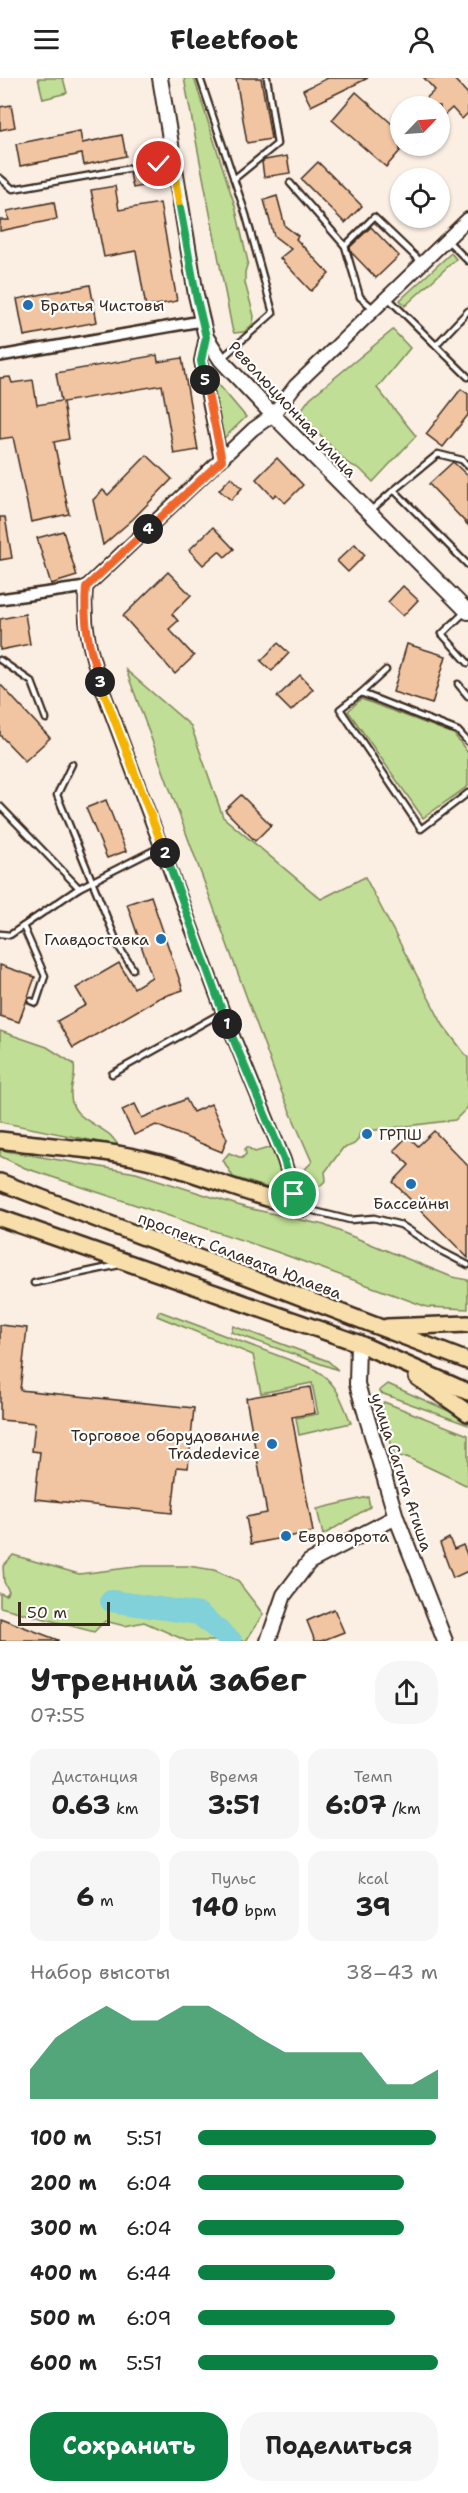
<!DOCTYPE html>
<html lang="ru">
<head>
<meta charset="utf-8">
<style>
  :root { --surface:#fff; --page:#f6f6f6; --text:#222; --muted:#767676; --accent:#0b8043 }
  body { margin:0; font-family:"Shantell Sans",sans-serif; background:var(--page); color:var(--text); height:100vh; display:flex; flex-direction:column; font-size:22px; white-space:nowrap }
  * { box-sizing:border-box; margin:0 }
  p { font-size:20px; color:var(--muted) }
  .icon { flex:none; width:33px; height:33px; fill:none; stroke:currentColor; stroke-width:2; stroke-linecap:round; stroke-linejoin:round }
  .map { position:relative; height:1563px; overflow:hidden }
  .side { display:flex; flex-direction:column; background:var(--surface); flex:1 }
  .side>* { flex:none }
  .needle { width:39px; rotate:65deg }
  .controls { position:absolute; left:390px; top:18px; display:grid; gap:12px }
  .controls a { display:grid; place-items:center; width:60px; height:60px; border-radius:50%; background:var(--surface); box-shadow:0 2px 4px #0004; font-size:30px }
  .scale { position:absolute; left:18px; bottom:15px; width:92px; box-sizing:border-box; padding-left:6px; border:3px solid #3b2a1e; border-top:0; font-size:16px; line-height:21px; white-space:nowrap; color:#3b2a1e; -webkit-text-stroke:4px #fff; paint-order:stroke }
  .pin { position:absolute; display:grid; place-items:center; width:51px; height:51px; color:#fff; margin:-26px; border:3px solid #fff; border-radius:50%; box-shadow:0 2px 6px #0007 }
  .km { position:absolute; width:30px; height:30px; margin:-15px; border-radius:50%; background:#222; color:#fff; font-size:16px; line-height:30px; text-align:center }
  .round { display:grid; place-items:center; flex:none; width:63px; height:63px; border-radius:24px; background:var(--page) }
  .overview { display:flex; align-items:center; justify-content:space-between; height:102px; padding:0 30px }
  h1 { font-size:33px; font-weight:700; line-height:45px }
  .metrics { display:grid; grid-template-columns:repeat(3,1fr); gap:9px; height:102px; padding:6px 30px }
  .metrics div { display:grid; align-content:center; border-radius:15px; background:var(--page); text-align:center }
  .metrics b { font-size:26px; font-weight:700 }
  .metrics small { font-size:16px; font-weight:400 }
  .metrics p { font-size:16px }
  .chart { height:168px; padding:12px 30px }
  .chart p { display:flex; justify-content:space-between }
  .chart svg { width:100%; height:108px; margin-top:6px; fill:var(--accent); opacity:.7 }
  .cta { display:flex; gap:12px; margin-top:auto; padding:12px 30px }
  .cta a { flex:1; height:69px; border-radius:24px; background:var(--accent); color:#fff; font-size:24px; font-weight:700; line-height:69px; text-align:center }
  .cta a+a { background:var(--page); color:var(--text) }
  ul { padding:0 30px; list-style:none; font-size:20px }
  li { display:grid; grid-template-columns:96px 72px 1fr; align-items:center; height:45px }
  li i { height:15px; border-radius:8px; background:var(--accent) }
  header { display:flex; justify-content:space-between; align-items:center; height:78px; padding:0 30px; background:var(--surface); font-size:27px; font-weight:700 }
  .map>svg:first-child { display:block }
  .green { fill:#c0de95; stroke:#7e845a; stroke-width:1.5 }
  .lines { fill:none; stroke-linecap:round; stroke-linejoin:round }
  .river { stroke:#80d1d9; stroke-width:22 }
  .building { fill:#f2c5a2; stroke:#3b2a1e; stroke-width:1.5 }
  .service-casing { stroke:#3b2a1e; stroke-width:9 }
  .minor-casing { stroke:#3b2a1e; stroke-width:14 }
  .tertiary-casing { stroke:#3b2a1e; stroke-width:16 }
  .secondary-casing { stroke:#3b2a1e; stroke-width:18 }
  .primary-casing { stroke:#3b2a1e; stroke-width:20 }
  .service { stroke:#fff; stroke-width:4.5 }
  .minor { stroke:#fff; stroke-width:9 }
  .tertiary { stroke:#fff; stroke-width:12 }
  .secondary { stroke:#fff; stroke-width:14 }
  .primary { stroke:#f8deab; stroke-width:15 }
  .split-1-casing { stroke:#fff; stroke-width:12 }
  .split-2-casing { stroke:#fff; stroke-width:12 }
  .split-3-casing { stroke:#fff; stroke-width:12 }
  .split-4-casing { stroke:#fff; stroke-width:12 }
  .split-5-casing { stroke:#fff; stroke-width:12 }
  .split-6-casing { stroke:#fff; stroke-width:12 }
  .split-7-casing { stroke:#fff; stroke-width:12 }
  .split-1 { stroke:#22a559; stroke-width:8 }
  .split-2 { stroke:#22a559; stroke-width:8 }
  .split-3 { stroke:#f5b400; stroke-width:8 }
  .split-4 { stroke:#f0652b; stroke-width:8 }
  .split-5 { stroke:#f0652b; stroke-width:8 }
  .split-6 { stroke:#22a559; stroke-width:8 }
  .split-7 { stroke:#f5b400; stroke-width:8 }
  .poi-dot { fill:#1f6fb2; stroke:#fff; stroke-width:2 }
  .labels { text-anchor:middle; stroke-width:4.5; stroke-linejoin:round; paint-order:stroke }
  .poi-label { font-size:16px; fill:#3b2a1e; stroke:#fff; text-anchor:start }
  .street-label { font-size:16px; fill:#3b2a1e; stroke:#fff }
</style>
</head>
<body>
<header><svg class="icon" aria-label="menu" viewBox="0 0 24 24"><path d="M4 6h16M4 12h16M4 18h16"/></svg>Fleetfoot<svg class="icon" aria-label="person" viewBox="0 0 24 24"><circle cx="12" cy="8" r="4"/><path d="M4 21q1-7 8-7t8 7"/></svg></header>
<div class="map">
<svg width="468" height="1563" viewBox="0 0 468 1563">
  <rect width="100%" height="100%" fill="#fbeee3"/>
  <filter id="ink" filterUnits="userSpaceOnUse"><feTurbulence type="fractalNoise" baseFrequency=".0167" numOctaves="2"/><feDisplacementMap in="SourceGraphic" scale="12" xChannelSelector="R" yChannelSelector="G"/><feConvolveMatrix kernelMatrix="1 2 1 2 8 2 1 2 1" color-interpolation-filters="sRGB"/></filter>
  <g filter="url(#ink)">
    <g class="green">
      <path d="M38 0H63L67 15 43 21Z"/>
      <path d="M184 0H194L235 128 248 184 245 194V205L254 238 253 246 244 254 234 255 232 250Z"/>
      <path d="M451 175 456 181 405 228 400 222Z"/>
      <path d="M393 252 410 270 377 310 416 358 373 404 360 391 347 385 308 344 302 331 310 320Z"/>
      <path d="M208 294 246 339 219 365Z"/>
      <path d="M126 592 191 648 223 739 321 821 365 799 443 947 468 980V1029L455 1042 360 1054C358 1065 355 1067 343 1070L325 1094 326 1102 320 1108 310 1107 305 1100V1091L312 1084 282 1015Z"/>
      <path d="M361 621 454 656 468 675V708L423 740 348 633Z"/>
      <path d="M0 953 47 969 74 986C76 1001 72 1002 71 1014 69 1040 95 1044 110 1057 113 1060 116 1064 119 1068L0 1044Z"/>
      <path d="M247 1069 255 1074 272 1069 282 1096 278 1106 272 1111 233 1099 223 1082 229 1075 242 1080 246 1076 245 1071Z"/>
      <path d="M0 1072 136 1095 247 1130 324 1147 452 1199 468 1202V1231L427 1229 277 1174 25 1090 0 1078Z"/>
      <path d="M159 1233 314 1291C338 1306 340 1319 351 1345L299 1357 296 1340 318 1336 312 1305 261 1315 253 1277 157 1238Z"/>
      <path d="M233 1248 328 1283 338 1292 231 1254Z"/>
      <path d="M388 1306 458 1337 468 1344V1347L381 1315 379 1313Z"/>
      <path d="M384 1324 468 1357V1408L407 1379 395 1380 381 1329Z"/>
      <path d="M368 1419 370 1429 323 1457 317 1431Z"/>
      <path d="M13 1477 79 1496 143 1488H188L214 1492 237 1502 263 1536 246 1563H187L144 1544 125 1548 105 1543 94 1554 0 1529V1515L6 1517 9 1513 4 1504 3 1488Z"/>
    </g>
    <g class="lines">
      <path class="river" d="M111 1523 199 1536 231 1563"/>
    </g>
    <g class="building">
      <path d="M236 0H261L271 61 247 65Z"/>
      <path d="M328 0H368L311 28 303 12Z"/>
      <path d="M424 0H453L468 16V35L462 41 452 30 440 41V28H418L435 12Z"/>
      <path d="M356 14 400 53V73L386 89 332 42Z"/>
      <path d="M11 27 15 49 0 52V29Z"/>
      <path d="M80 53 82 65 122 57 126 78 84 87 82 76 20 88 16 66Z"/>
      <path d="M287 78 290 95 264 99 262 84 265 82Z"/>
      <path d="M318 84 362 128 345 145 301 101Z"/>
      <path d="M146 92 149 107 133 110 130 95Z"/>
      <path d="M115 108 119 132 160 125 177 223 146 229 136 173 104 179 91 112Z"/>
      <path d="M277 118 285 148 298 158 296 161 329 196 311 213 280 180 291 171 274 158 264 122Z"/>
      <path d="M54 124 57 141 0 153V142H9L7 133Z"/>
      <path d="M371 149 399 178 376 200 351 174 350 169Z"/>
      <path d="M90 207 97 244 24 258 17 221Z"/>
      <path d="M157 277 158 284 182 280 198 372 174 376 162 307 63 324 69 361 54 364 69 436 31 444 13 359 0 361V300L10 299 12 305 33 302 37 327 61 323 56 295Z"/>
      <path d="M461 311 468 316V337L443 369 426 356Z"/>
      <path d="M147 377 172 401 133 441 103 467 93 422 103 412 108 417Z"/>
      <path d="M277 380 303 407 285 425 276 416 273 419 256 401Z"/>
      <path d="M453 384 468 398V447L429 406Z"/>
      <path d="M231 399 242 410 231 422 219 412Z"/>
      <path d="M0 439H5L12 480 0 482Z"/>
      <path d="M213 449 234 471 225 479 219 473 203 487 189 472Z"/>
      <path d="M63 453 77 498 51 506 37 460Z"/>
      <path d="M355 466 365 477 348 494 337 483Z"/>
      <path d="M168 494 191 517 172 536 178 543 169 551 194 578 175 596 123 538Z"/>
      <path d="M403 508 418 522 403 538 388 524Z"/>
      <path d="M25 536 30 566 0 572V541Z"/>
      <path d="M278 565 289 575 272 593 261 583Z"/>
      <path d="M407 566 446 578 432 626 393 614Z"/>
      <path d="M300 597 313 611 291 633 277 619Z"/>
      <path d="M0 606 50 660 25 683 0 657Z"/>
      <path d="M241 717 271 747 255 763 225 732Z"/>
      <path d="M106 722 126 773 107 780 86 730Z"/>
      <path d="M151 818 183 912 159 920 73 970 57 943 86 927 76 910 119 885 134 910 152 899 127 826Z"/>
      <path d="M0 887 35 899 19 944 0 938Z"/>
      <path d="M186 1021 193 1034 211 1026 227 1061 222 1074 156 1047 134 1057 122 1032 135 1026 142 1040Z"/>
      <path d="M434 1053 468 1088V1180L393 1104 409 1087 394 1072 408 1058 418 1068Z"/>
      <path d="M0 1247 27 1250 20 1312 194 1330 188 1390 177 1389 172 1435 35 1421 40 1374 32 1373 35 1345 0 1342Z"/>
      <path d="M310 1309 315 1335 292 1339 313 1454 251 1466 246 1439 267 1435 246 1320Z"/>
      <path d="M449 1460 454 1471 463 1467 468 1479V1493L453 1500 440 1465Z"/>
      <path d="M334 1531 344 1554 321 1563H315L307 1543Z"/>
      <path d="M0 1540 58 1562V1563H0Z"/>
    </g>
    <g class="lines">
      <defs>
        <g id="service">
          <path d="M200 0 246 137 273 235 221 281"/>
          <path d="M0 100 13 111 172 83"/>
          <path d="M234 101 277 66 267 0"/>
          <path d="M290 105 345 168 374 139 421 184"/>
          <path d="M447 162 468 183"/>
          <path d="M345 168 360 219 374 231"/>
          <path d="M387 219 468 299"/>
          <path d="M436 267 468 233"/>
          <path d="M394 412 438 376 462 382 468 388"/>
          <path d="M370 433 394 412 468 487"/>
          <path d="M465 534 442 556 468 585"/>
          <path d="M0 582 32 604 46 641"/>
          <path d="M458 606 468 618"/>
          <path d="M361 615 386 592"/>
          <path d="M468 664 458 653 361 615 340 631 421 751 468 715"/>
          <path d="M72 686 57 717 119 869 133 891"/>
          <path d="M0 728 79 810"/>
          <path d="M23 848 45 898 36 925 31 923"/>
          <path d="M0 856 10 857 79 810 160 769"/>
          <path d="M112 996 223 934"/>
          <path d="M306 1131 350 1142 374 1140 401 1147 441 1173 468 1187"/>
          <path d="M34 1205 119 1187"/>
        </g>
        <g id="minor">
          <path d="M0 278 201 243"/>
          <path d="M0 521 86 509"/>
        </g>
        <g id="tertiary">
          <path d="M206 259 201 283 221 382"/>
          <path d="M304 1130 294 1116 284 1082 223 934 102 610C90 574 83 548 86 509L253 351 273 337 295 308 468 141"/>
        </g>
        <g id="secondary">
          <path d="M160 0 196 217 206 259 221 282 273 337 468 534"/>
          <path d="M358 1265 357 1306 396 1439 445 1563"/>
          <path d="M268 1563 284 1517 309 1484 396 1439"/>
        </g>
        <g id="primary">
          <path d="M0 1062C52 1069 108 1071 159 1085 208 1099 254 1119 304 1130"/>
          <path d="M0 1104 468 1283"/>
          <path d="M0 1140 358 1265 468 1314"/>
          <path d="M387 1249 468 1246"/>
          <path d="M417 1299 468 1335"/>
        </g>
      </defs>
      <use href="#service" class="service-casing"/>
      <use href="#minor" class="minor-casing"/>
      <use href="#tertiary" class="tertiary-casing"/>
      <use href="#secondary" class="secondary-casing"/>
      <use href="#primary" class="primary-casing"/>
      <use href="#service" class="service"/>
      <use href="#minor" class="minor"/>
      <use href="#tertiary" class="tertiary"/>
      <use href="#secondary" class="secondary"/>
      <use href="#primary" class="primary"/>
    </g>
  </g>
  <g class="lines" filter="url(#ink)">
    <defs>
      <path id="split-1" d="M227 946 284 1082 294 1116"/>
      <path id="split-2" d="M165 775 227 946"/>
      <path id="split-3" d="M100 604 165 775"/>
      <path id="split-4" d="M100 604C89 570 83 545 86 509L148 451"/>
      <path id="split-5" d="M148 451 222 382 205 302"/>
      <path id="split-6" d="M179 124 196 217 206 259 201 283 205 302"/>
      <path id="split-7" d="M159 86 172 83 179 124"/>
    </defs>
    <use href="#split-1" class="split-1-casing"/>
    <use href="#split-2" class="split-2-casing"/>
    <use href="#split-3" class="split-3-casing"/>
    <use href="#split-4" class="split-4-casing"/>
    <use href="#split-5" class="split-5-casing"/>
    <use href="#split-6" class="split-6-casing"/>
    <use href="#split-7" class="split-7-casing"/>
    <use href="#split-1" class="split-1"/>
    <use href="#split-2" class="split-2"/>
    <use href="#split-3" class="split-3"/>
    <use href="#split-4" class="split-4"/>
    <use href="#split-5" class="split-5"/>
    <use href="#split-6" class="split-6"/>
    <use href="#split-7" class="split-7"/>
  </g>
  <g class="poi-dot">
    <circle cx="28" cy="227" r="6"/>
    <circle cx="161" cy="861" r="6"/>
    <circle cx="367" cy="1056" r="6"/>
    <circle cx="411" cy="1106" r="6"/>
    <circle cx="272" cy="1366" r="6"/>
    <circle cx="286" cy="1458" r="6"/>
  </g>
  <g class="labels">
    <g class="poi-label">
      <text x="40" y="233">Братья Чистовы</text>
      <text x="149" y="867" text-anchor="end">Главдоставка</text>
      <text x="379" y="1062">ГРПШ</text>
      <text x="411" y="1131" text-anchor="middle">Бассейны</text>
      <text x="260" y="1363" text-anchor="end">Торговое оборудование<tspan x="260" dy="18">Tradedevice</tspan></text>
      <text x="298" y="1464">Евроворота</text>
    </g>
    <g class="street-label">
      <text transform="translate(293 331) rotate(47)" y="6">Революционная улица</text>
      <text transform="translate(240 1177) rotate(21)" y="6">проспект Салавата Юлаева</text>
      <text transform="translate(402 1394) rotate(72)" y="6">улица Сагита Агиша</text>
    </g>
  </g>
</svg>
<div class="controls">
<a><svg class="needle" viewBox="-14 -14 28 28"><path d="M0-13l5 13h-10z" fill="#e53935"/><path d="M0 13l5-13h-10z" fill="#767676"/></svg></a>
<a><svg class="icon" aria-label="locate" viewBox="0 0 24 24"><circle cx="12" cy="12" r="6"/><path d="M12 2v4M12 18v4M2 12h4M18 12h4"/></svg></a>
</div>
<div class="scale">50 m</div>
<div class="pin" style="left:294px;top:1116px;background:#1e9e55"><svg class="icon" aria-label="arrive" viewBox="0 0 24 24"><path d="M6 21V4h12l-3 4 3 4H6"/></svg></div>
<div class="pin" style="left:159px;top:86px;background:#d93025"><svg class="icon" aria-label="check" viewBox="0 0 24 24"><path d="M5 12l5 5 9-10"/></svg></div>
<b class="km" style="left:227px;top:946px">1</b>
<b class="km" style="left:165px;top:775px">2</b>
<b class="km" style="left:100px;top:604px">3</b>
<b class="km" style="left:148px;top:451px">4</b>
<b class="km" style="left:205px;top:302px">5</b>
</div>
<section class="side">
<div class="overview"><div><h1>Утренний забег</h1><p>07:55</p></div><a class="round"><svg class="icon" aria-label="share" viewBox="0 0 24 24"><path d="M12 15V3M7 8l5-5 5 5M5 13v7h14v-7"/></svg></a></div>
<div class="metrics">
<div><p>Дистанция</p><b>0.63<small> km</small></b></div>
<div><p>Время</p><b>3:51</b></div>
<div><p>Темп</p><b>6:07<small> /km</small></b></div>
</div>
<div class="metrics">
<div><b>6<small> m</small></b></div>
<div><p>Пульс</p><b>140<small> bpm</small></b></div>
<div><p>kcal</p><b>39</b></div>
</div>
<div class="chart"><p><span>Набор высоты</span>38–43 m</p>
<svg viewBox="0 0 160 44" preserveAspectRatio="none"><path d="M0 44V32L10 19L20 12L30 6L40 12L50 12L60 6L70 6L80 12L90 19L100 25L110 25L120 25L130 25L140 38L150 38L160 32V44z"/></svg>
</div>
<ul>
<li><b>100 m</b>5:51<i style="width:99%"></i></li>
<li><b>200 m</b>6:04<i style="width:86%"></i></li>
<li><b>300 m</b>6:04<i style="width:86%"></i></li>
<li><b>400 m</b>6:44<i style="width:57%"></i></li>
<li><b>500 m</b>6:09<i style="width:82%"></i></li>
<li><b>600 m</b>5:51<i style="width:100%"></i></li>
</ul>
<div class="cta"><a>Сохранить</a><a>Поделиться</a></div>
</section>
</body>
</html>
